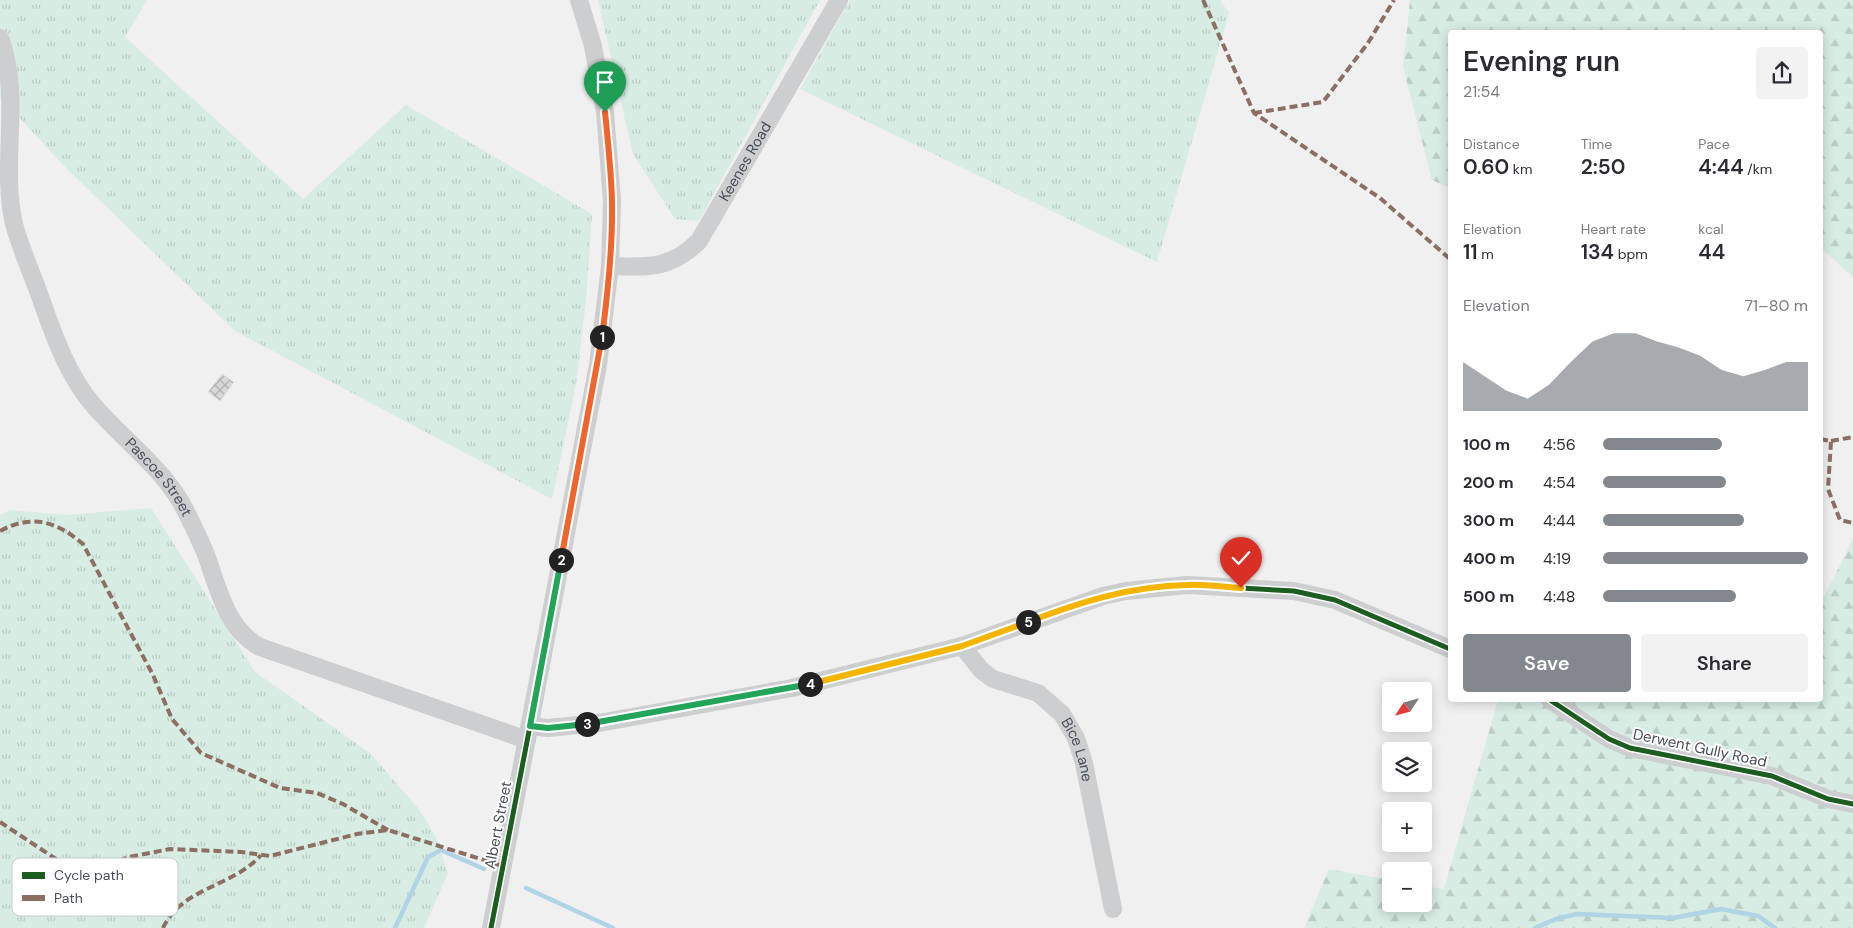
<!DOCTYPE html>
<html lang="en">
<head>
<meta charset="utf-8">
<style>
  :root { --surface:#fff; --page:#f2f2f3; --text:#2b2b33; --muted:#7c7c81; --accent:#83888e }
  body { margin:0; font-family:"DM Sans",sans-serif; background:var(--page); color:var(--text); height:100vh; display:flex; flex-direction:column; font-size:19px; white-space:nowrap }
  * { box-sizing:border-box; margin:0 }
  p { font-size:16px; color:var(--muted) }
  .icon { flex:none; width:28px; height:28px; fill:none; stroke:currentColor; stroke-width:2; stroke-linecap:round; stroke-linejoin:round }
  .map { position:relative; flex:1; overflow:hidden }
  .details { position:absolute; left:1448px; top:30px; width:375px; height:672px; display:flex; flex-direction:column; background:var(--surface); border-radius:5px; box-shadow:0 2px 12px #0003 }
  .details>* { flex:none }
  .needle { width:32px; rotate:234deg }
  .tools { position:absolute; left:1382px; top:682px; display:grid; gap:10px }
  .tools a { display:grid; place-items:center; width:50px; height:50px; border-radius:5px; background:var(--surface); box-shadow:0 2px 12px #0003; font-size:25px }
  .pin { position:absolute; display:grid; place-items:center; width:42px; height:42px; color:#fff; margin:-51px -21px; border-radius:50% 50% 50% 0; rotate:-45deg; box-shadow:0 0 5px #0007 }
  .pin .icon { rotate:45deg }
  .km { position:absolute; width:25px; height:25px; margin:-12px; border-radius:50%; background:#222; color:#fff; font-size:14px; line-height:25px; text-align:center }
  .round { display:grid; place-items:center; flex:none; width:52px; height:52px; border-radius:5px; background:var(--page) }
  .headline { display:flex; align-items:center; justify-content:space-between; height:85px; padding:0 15px }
  h1 { font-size:28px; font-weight:600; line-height:38px }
  .stats { display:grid; grid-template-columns:repeat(3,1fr); gap:8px; height:85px; padding:5px 15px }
  .stats div { display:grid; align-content:center }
  .stats b { font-size:21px; font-weight:600 }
  .stats small { font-size:14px; font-weight:400 }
  .stats p { font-size:14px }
  .chart { height:140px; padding:10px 15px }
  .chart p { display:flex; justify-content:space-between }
  .chart svg { width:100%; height:90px; margin-top:5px; fill:var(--accent); opacity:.7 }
  .cta { display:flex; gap:10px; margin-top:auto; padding:10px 15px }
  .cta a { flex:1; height:58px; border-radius:5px; background:var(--accent); color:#fff; font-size:20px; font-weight:600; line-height:58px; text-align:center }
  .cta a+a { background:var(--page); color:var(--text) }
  ul { padding:0 15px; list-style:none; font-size:16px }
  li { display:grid; grid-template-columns:80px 60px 1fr; align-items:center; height:38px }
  li i { height:12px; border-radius:6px; background:var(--accent) }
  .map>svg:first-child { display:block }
  .grass { fill:url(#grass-tufts) }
  .forest { fill:url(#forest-firs) }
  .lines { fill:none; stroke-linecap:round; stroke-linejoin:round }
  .stream { stroke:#b0d3e6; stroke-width:4.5 }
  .building { fill:url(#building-cross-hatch); stroke:#e1e1e2 }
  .street { stroke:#ccced0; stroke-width:18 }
  .quiet { stroke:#8d6e63; stroke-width:4; stroke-dasharray:8 4; stroke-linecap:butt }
  .cycleway-casing { stroke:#fff; stroke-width:8 }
  .cycleway { stroke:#1b5e20; stroke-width:5 }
  .split-1-casing { stroke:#fff; stroke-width:10 }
  .split-2-casing { stroke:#fff; stroke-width:10 }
  .split-3-casing { stroke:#fff; stroke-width:10 }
  .split-4-casing { stroke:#fff; stroke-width:10 }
  .split-5-casing { stroke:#fff; stroke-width:10 }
  .split-6-casing { stroke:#fff; stroke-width:10 }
  .split-1 { stroke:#f0652b; stroke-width:6 }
  .split-2 { stroke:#f0652b; stroke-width:6 }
  .split-3 { stroke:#22a559; stroke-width:6 }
  .split-4 { stroke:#22a559; stroke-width:6 }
  .split-5 { stroke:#f5b400; stroke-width:6 }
  .split-6 { stroke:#f5b400; stroke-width:6 }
  .labels { text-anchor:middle; stroke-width:4; stroke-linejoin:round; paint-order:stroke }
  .street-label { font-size:15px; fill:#49505a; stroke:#fff }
  .key { fill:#fff; stroke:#c8cace; stroke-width:1 }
  .key-label { font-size:14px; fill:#49505a }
</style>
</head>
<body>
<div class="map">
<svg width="1853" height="928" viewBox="0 0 1853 928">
  <defs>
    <pattern id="grass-tufts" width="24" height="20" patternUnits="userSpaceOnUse" patternTransform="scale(1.25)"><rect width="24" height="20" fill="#d7ece2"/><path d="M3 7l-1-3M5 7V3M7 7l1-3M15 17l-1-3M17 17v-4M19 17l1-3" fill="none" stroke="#baccc4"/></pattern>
    <pattern id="forest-firs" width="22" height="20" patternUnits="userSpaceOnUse" patternTransform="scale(1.25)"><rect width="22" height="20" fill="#d7ece2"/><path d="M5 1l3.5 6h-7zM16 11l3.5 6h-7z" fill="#baccc4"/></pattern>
    <pattern id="building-cross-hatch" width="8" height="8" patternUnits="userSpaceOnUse" patternTransform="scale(1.25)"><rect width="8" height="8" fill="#d7d8da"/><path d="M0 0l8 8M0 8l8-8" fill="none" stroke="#b0b2b4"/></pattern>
  </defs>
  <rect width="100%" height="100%" fill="#f0f0f0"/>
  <g class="grass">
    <path d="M0 0H147L125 37 303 199 406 105 592 214 586 301 576 384 552 499 235 331 67 169 0 97Z"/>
    <path d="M598 0H820L699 221 675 219 633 154Z"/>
    <path d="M850 0H1220L1229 13 1157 262 800 89Z"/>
    <path d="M151 508 255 672 370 753 418 808 436 837 448 873 424 928H0V515L10 510 66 515Z"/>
  </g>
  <g class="forest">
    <path d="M1410 0H1853V277L1820 247V32H1450V188L1432 180 1403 67Z"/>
    <path d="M1853 539V928H1304L1329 869 1391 880V904H1424V886L1444 889 1498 700H1820V598L1825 595Z"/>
  </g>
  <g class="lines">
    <g class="stream">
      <path d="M526 888 613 928"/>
      <path d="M395 928 428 857 441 850 484 869"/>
      <path d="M1535 928 1556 919 1577 914 1673 918 1721 909 1758 916 1775 928"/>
    </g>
  </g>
  <path class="building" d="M222 374 234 382 220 401 208 392Z"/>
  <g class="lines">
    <g class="street">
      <path id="s1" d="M0 38C22 97 0 163 14 224 20 246 29 267 37 288 52 330 65 372 94 406 123 439 160 466 182 504 190 519 198 536 205 552 218 586 225 628 260 647L527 740"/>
      <path id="s2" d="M610 266C649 267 669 270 699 241L839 0"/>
      <path id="s3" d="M962 646 982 671 993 679 1038 693 1062 714 1076 738 1084 763 1113 909"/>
      <path d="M1550 700 1609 739 1630 748 1772 776 1828 799 1853 804"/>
      <path d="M530 726 548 728 599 723 792 688 962 646 1103 596 1126 591 1187 585 1294 591 1335 600 1450 649"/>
      <path d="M491 928 598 365 610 266 612 201 605 112 593 46 579 0"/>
    </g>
    <g class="quiet">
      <path d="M1203 0 1254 113 1380 198 1450 259"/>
      <path d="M1254 113 1323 102 1368 43 1394 0"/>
      <path d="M1820 439 1831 441 1828 489 1840 520 1853 523"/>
      <path d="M1831 441 1853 437"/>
      <path d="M0 531C32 514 56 521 83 544L153 675 172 719 201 753 280 788 317 793 343 804 388 830"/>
      <path d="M0 822 56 859 79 866H105L129 857 170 849 241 852 270 856 357 834 388 830 503 866"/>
      <path d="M163 928C182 887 233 887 261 855"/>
    </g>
    <defs>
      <g id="cycleway">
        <path d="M1550 700 1609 739 1630 748 1772 776 1828 799 1853 804"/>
        <path d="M491 928 530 726 548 728 599 723 792 688 962 646 1103 596 1126 591 1187 585 1294 591 1335 600 1450 649"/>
      </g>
    </defs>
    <use href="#cycleway" class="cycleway-casing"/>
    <use href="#cycleway" class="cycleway"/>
  </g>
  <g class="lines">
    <defs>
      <path id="split-1" d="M602 337C608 292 613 246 612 200 611 170 608 141 605 112"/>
      <path id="split-2" d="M561 560 602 337"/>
      <path id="split-3" d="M561 560 530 726 548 728 587 724"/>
      <path id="split-4" d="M587 724 810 684"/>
      <path id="split-5" d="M810 684 962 646 1028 622"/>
      <path id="split-6" d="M1028 622C1080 602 1131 586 1187 585 1205 584 1223 587 1241 588"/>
    </defs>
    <use href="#split-1" class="split-1-casing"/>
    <use href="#split-2" class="split-2-casing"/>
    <use href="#split-3" class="split-3-casing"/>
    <use href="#split-4" class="split-4-casing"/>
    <use href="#split-5" class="split-5-casing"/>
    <use href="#split-6" class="split-6-casing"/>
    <use href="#split-1" class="split-1"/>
    <use href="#split-2" class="split-2"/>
    <use href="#split-3" class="split-3"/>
    <use href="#split-4" class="split-4"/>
    <use href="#split-5" class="split-5"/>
    <use href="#split-6" class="split-6"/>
  </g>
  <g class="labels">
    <g class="street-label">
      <text dy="5" stroke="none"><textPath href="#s2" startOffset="188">Keenes Road</textPath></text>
      <text dy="5" stroke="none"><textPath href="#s1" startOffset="484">Pascoe Street</textPath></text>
      <text transform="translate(1700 748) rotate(12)" y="5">Derwent Gully Road</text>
      <text dy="5" stroke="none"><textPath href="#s3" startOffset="164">Bice Lane</textPath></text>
      <text transform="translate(498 825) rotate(-79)" y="5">Albert Street</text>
    </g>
  </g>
  <rect x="12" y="858" width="166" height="58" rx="8" class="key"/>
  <rect x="22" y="872" width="23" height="7" fill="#1b5e20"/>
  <rect x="22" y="895" width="23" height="6" fill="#8d6e63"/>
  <g class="key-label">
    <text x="54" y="880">Cycle path</text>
    <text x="54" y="903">Path</text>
  </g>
</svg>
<div class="tools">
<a><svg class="needle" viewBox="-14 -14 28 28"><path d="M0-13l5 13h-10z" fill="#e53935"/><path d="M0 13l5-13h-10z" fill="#7c7c81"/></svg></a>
<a><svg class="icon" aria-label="layers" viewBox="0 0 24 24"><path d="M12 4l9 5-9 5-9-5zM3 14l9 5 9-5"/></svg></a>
<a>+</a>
<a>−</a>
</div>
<div class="pin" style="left:605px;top:112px;background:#1e9e55"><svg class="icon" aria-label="arrive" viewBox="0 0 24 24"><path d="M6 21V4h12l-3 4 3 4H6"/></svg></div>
<div class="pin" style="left:1241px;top:588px;background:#d93025"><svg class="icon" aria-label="check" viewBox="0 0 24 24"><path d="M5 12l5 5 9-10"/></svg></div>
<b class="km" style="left:602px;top:337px">1</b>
<b class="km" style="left:561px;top:560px">2</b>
<b class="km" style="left:587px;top:724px">3</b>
<b class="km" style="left:810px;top:684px">4</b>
<b class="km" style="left:1028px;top:622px">5</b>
<section class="details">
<div class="headline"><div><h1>Evening run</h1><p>21:54</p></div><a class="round"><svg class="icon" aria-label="share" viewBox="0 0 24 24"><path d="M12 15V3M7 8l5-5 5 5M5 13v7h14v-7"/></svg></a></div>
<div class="stats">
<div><p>Distance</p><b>0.60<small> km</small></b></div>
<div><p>Time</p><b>2:50</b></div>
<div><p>Pace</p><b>4:44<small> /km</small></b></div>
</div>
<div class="stats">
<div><p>Elevation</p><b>11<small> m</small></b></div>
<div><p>Heart rate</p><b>134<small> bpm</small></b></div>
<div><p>kcal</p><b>44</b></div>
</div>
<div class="chart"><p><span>Elevation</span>71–80 m</p>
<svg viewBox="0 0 160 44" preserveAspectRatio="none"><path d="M0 44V20L10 27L20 34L30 38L40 31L50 20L60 10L70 6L80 6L90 10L100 13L110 17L120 24L130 27L140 24L150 20L160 20V44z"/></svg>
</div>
<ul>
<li><b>100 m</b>4:56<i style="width:58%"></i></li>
<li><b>200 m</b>4:54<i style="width:60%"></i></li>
<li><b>300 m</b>4:44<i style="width:69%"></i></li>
<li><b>400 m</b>4:19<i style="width:100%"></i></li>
<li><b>500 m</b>4:48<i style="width:65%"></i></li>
</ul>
<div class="cta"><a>Save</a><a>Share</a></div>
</section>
</div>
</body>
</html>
